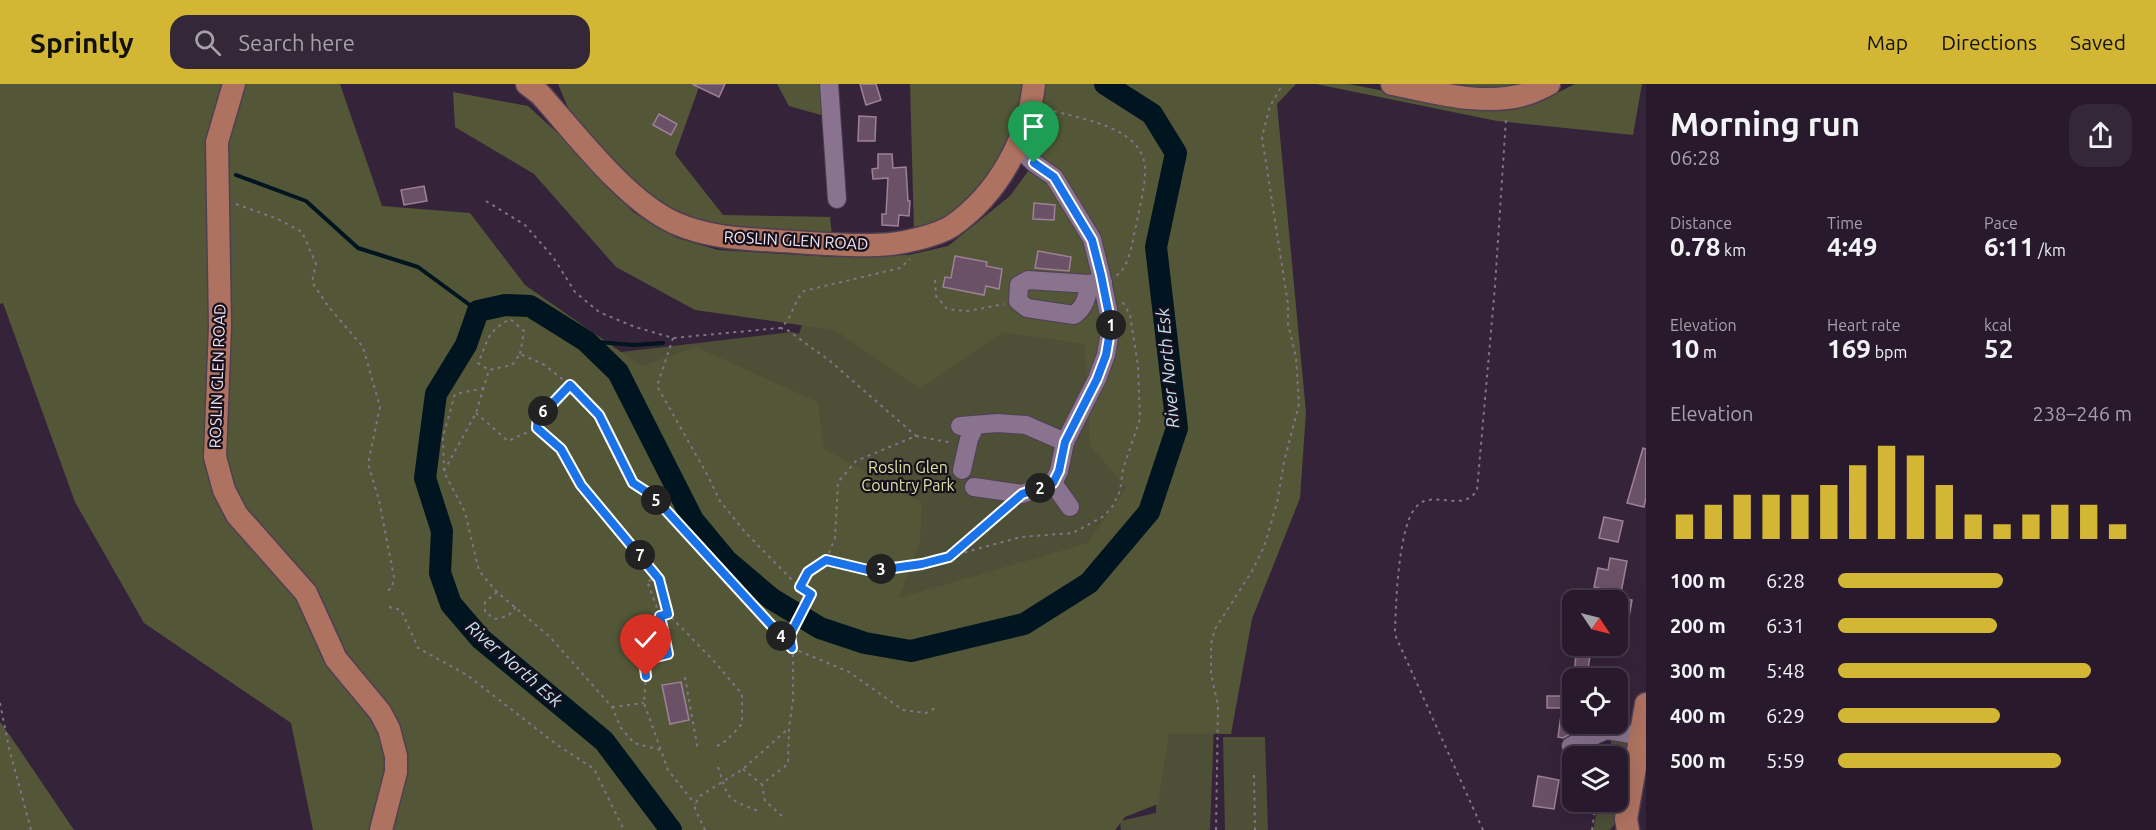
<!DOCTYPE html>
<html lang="en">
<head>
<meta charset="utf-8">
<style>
  :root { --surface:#281a2c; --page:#342738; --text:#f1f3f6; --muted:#a5a1a9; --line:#443848; --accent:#d4b635 }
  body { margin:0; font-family:Ubuntu,sans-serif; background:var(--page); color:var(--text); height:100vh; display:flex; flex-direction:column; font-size:22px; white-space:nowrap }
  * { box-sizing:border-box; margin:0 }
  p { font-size:20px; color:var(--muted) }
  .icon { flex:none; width:33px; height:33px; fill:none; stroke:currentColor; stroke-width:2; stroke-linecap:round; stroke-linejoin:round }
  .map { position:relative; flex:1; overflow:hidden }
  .side { display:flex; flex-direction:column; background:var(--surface); width:510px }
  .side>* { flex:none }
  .needle { width:39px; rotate:125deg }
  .buttons { position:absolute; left:1562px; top:506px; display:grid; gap:12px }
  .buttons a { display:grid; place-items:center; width:66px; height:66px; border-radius:12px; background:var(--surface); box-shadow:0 6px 24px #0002,0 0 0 2px var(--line); font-size:30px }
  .pin { position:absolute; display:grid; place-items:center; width:51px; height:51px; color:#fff; margin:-62px -26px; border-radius:50% 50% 50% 0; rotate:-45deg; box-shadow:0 0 6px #0007 }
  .pin .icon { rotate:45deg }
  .km { position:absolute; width:30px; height:30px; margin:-15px; border-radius:50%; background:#222; color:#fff; font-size:16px; line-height:30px; text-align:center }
  .round { display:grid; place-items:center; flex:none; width:63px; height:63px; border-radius:18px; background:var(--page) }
  .overview { display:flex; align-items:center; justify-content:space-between; height:102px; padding:0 24px }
  h1 { font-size:33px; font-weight:700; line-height:45px }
  .stats { display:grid; grid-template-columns:repeat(3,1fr); gap:9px; height:102px; padding:6px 24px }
  .stats div { display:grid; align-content:center }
  .stats b { font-size:26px; font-weight:700 }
  .stats small { font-size:16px; font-weight:400 }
  .stats p { font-size:16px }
  .chart { height:168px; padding:12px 24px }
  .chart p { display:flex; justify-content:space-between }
  .chart svg { width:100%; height:108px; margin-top:6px; stroke:var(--accent); stroke-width:6 }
  ul { padding:0 24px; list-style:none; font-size:20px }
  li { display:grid; grid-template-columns:96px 72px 1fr; align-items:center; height:45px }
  li i { height:15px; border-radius:8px; background:var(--accent) }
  header { display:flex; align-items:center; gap:36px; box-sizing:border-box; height:84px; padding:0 30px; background:var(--accent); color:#111 }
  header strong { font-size:28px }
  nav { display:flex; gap:33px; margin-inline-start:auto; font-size:21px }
  .search { width:420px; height:54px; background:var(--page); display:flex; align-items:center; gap:15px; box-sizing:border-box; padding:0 21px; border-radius:18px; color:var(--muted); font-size:22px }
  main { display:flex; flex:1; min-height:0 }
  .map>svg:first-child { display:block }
  .green { fill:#4d5037 }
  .forest { fill:#535738 }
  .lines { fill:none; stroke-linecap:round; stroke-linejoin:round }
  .stream { stroke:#001520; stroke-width:4 }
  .river { stroke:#001520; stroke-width:22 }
  .building { fill:#6b5166; stroke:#9e8197; stroke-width:1.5 }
  .minor-casing { stroke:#4f3f53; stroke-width:20 }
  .major-casing { stroke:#4f3f53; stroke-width:25 }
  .path { stroke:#837387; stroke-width:2; stroke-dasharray:3 4.5; stroke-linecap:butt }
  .minor { stroke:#89738e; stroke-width:18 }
  .major { stroke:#ae7260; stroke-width:22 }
  .path-bridge { stroke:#837387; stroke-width:2; stroke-dasharray:3 4.5; stroke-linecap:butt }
  .route-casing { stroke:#fff; stroke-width:12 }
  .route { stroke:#1a73e8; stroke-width:8 }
  .labels { text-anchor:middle; stroke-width:4.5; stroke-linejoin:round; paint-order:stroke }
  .street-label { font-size:16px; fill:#f1e5f4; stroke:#18101a }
  .park-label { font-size:16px; fill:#dae1a6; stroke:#18101a }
  .water-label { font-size:18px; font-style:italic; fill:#c0e4f8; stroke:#18101a }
</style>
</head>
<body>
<header>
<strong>Sprintly</strong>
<div class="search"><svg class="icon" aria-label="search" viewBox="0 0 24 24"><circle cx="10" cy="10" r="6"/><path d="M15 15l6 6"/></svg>Search here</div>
<nav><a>Map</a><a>Directions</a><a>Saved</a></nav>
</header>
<main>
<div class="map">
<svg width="1646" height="746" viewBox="0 0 1646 746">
  <rect width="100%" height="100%" fill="#35233a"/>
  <g class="green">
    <path d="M910 0 1071 12 1171 342 1087 493 911 561 613 269 792 248 799 250 805 232 950 234 1056 84 1027 56Z"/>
    <path d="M1158 636 1214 641 1210 746H1121L1120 737 1156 729Z"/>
    <path d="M1223 653H1265L1268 746H1225Z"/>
    <path d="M1612 653 1631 657 1617 737 1610 746H1593L1599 717H1617V672H1608Z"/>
  </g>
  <g class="forest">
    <path d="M0 0H340L382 122 470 129 525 201 641 282 696 263 818 318 824 365 922 419 920 457 899 514 1088 459 1126 404 1090 361 1085 260 1003 248 920 305 835 246 695 226 616 183 534 90 455 43 453 8 528 22 574 64 633 128 677 154 718 166 833 173 909 171 948 162 1010 112 1034 79 1044 0H1296L1277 20 1306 328 1300 414 1252 535 1231 650 1169 649 1158 720 1125 733 1115 746H313L291 639 144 539 75 418 3 219 0 220Z"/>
    <path d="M558 0H700L675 70 723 131 830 133 832 151 719 145 677 133 624 94 569 26Z"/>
    <path d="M777 0H827L828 33 789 22Z"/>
    <path d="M910 0H1024L1014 52 997 87 946 136 914 147Z"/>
    <path d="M1316 0H1349L1464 23 1510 24 1549 13 1575 0H1642L1633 51 1497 37Z"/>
    <path d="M1414 0H1530L1489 10Z"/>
    <path d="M0 638 11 653 74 746H0Z"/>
  </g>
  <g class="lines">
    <g class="stream">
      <path d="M236 91 306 117 358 164 418 183 478 227"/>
      <path d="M586 257 633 261 663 259"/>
    </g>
    <path class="river" d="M671 746 604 657 481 555 451 520 440 489 442 447 425 394 436 310 466 261 478 227 505 221 530 222 586 257 618 288 693 436 727 477 772 515 820 544 865 559 911 567 1024 540 1089 499 1149 428 1177 344 1156 163 1176 69 1152 30 1105 0"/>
  </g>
  <g class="building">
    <path d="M692 0H725L719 13Z"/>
    <path d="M860 0H876L881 16 866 21Z"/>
    <path d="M659 30 677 40 671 51 653 41Z"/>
    <path d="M859 32 876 33 875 57H858Z"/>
    <path d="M878 70H892L893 84 906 83 908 117H910L909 132 899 131 898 142 882 141V130H886L888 94 873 95 872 85 878 84Z"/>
    <path d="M424 102 427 117 404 121 401 106Z"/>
    <path d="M1034 119 1055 121 1054 136 1033 135Z"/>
    <path d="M1038 167 1071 173 1069 187 1035 184Z"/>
    <path d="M955 172 987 178 986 182 1002 185 999 205 986 202 984 211 943 203 945 193 951 194Z"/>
    <path d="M1643 364 1646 365V414L1644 423 1627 419Z"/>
    <path d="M1604 433 1623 437 1618 458 1599 454Z"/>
    <path d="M1610 474 1627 477 1620 514 1632 516 1629 533 1617 530V516H1605L1607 506 1594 503 1598 484 1608 486Z"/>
    <path d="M1576 570 1590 572 1587 592 1574 591Z"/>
    <path d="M681 598 689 636 670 640 662 601Z"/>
    <path d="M1547 612H1572V639H1578L1576 647 1563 654 1558 653 1562 624H1547Z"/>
    <path d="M1538 692 1559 696 1554 725 1533 722Z"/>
  </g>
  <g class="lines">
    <defs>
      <g id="minor">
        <path d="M829 0 837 115"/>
        <path d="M1089 200C1087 214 1085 223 1074 231L1027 224 1018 217 1019 201 1028 196 1089 200 1103 198"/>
        <path d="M960 342 998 339 1026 341 1065 358"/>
        <path d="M962 386 969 355 975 342"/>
        <path d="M1053 399 1070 423"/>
        <path d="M974 403 1022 410 1053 399 1059 387 1065 358 1097 295 1106 271 1111 241 1101 191 1092 155 1054 93 1034 79 1017 62"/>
        <path d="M1617 609 1619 598"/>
        <path d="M1571 662 1606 646 1640 652"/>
      </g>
      <g id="major">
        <path d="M234 0 217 58 220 242 215 373 224 406 237 431 306 509 336 575 380 628 389 645 396 672V688L381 746"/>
        <path d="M527 0 540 10C576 50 626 117 675 139 713 156 754 155 795 158 826 160 861 163 891 160 908 158 938 151 952 142 998 110 1028 55 1034 0"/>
        <path d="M1392 0C1435 8 1480 22 1523 11 1532 9 1541 4 1549 0"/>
        <path d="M1628 746 1626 735 1646 620"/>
      </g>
    </defs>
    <use href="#minor" class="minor-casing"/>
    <use href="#major" class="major-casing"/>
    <g class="path">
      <path d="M1047 25C1081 36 1149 42 1145 91 1144 108 1139 125 1136 142 1132 157 1130 183 1116 192"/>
      <path d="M486 117 525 141 553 173 575 208 599 228 635 243 673 254 780 244C792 236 793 218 804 207L900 184 910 175"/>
      <path d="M236 120 278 135 302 148 316 180 312 198 328 222 363 263 380 323 368 380 379 416 394 493 392 504 387 507"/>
      <path d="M935 196 936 212 947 225 968 227 1004 220"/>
      <path d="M780 244 786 245 830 277 916 352"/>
      <path d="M673 254 657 302 708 392 720 417 745 448 799 503"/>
      <path d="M520 270 524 247 510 235C485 249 489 256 478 279L489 286 512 281 520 270 543 280 570 301 599 331 633 399 653 412 792 564 849 588 903 626 926 629 937 623"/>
      <path d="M569 301 552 320 538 331 537 344 561 365 581 401 659 495 668 530 713 576 742 610V640L727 656 714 664"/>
      <path d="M484 304 455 310 443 353 444 388 465 428 479 487 497 508 550 553 612 623 621 644 634 659 660 666"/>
      <path d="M476 329 508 357 537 344"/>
      <path d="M444 387 476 329 489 286"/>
      <path d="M950 473 1007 423"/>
      <path d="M826 476 835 454 838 398 856 377 916 352 953 359"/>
      <path d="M659 495 647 497 660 532 668 570 644 576 646 592 644 619 668 686 695 720"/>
      <path d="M497 508 485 518V528L495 535 508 532 516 523"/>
      <path d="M389 523 401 526 418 564 467 591 556 660 594 685 624 746"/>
      <path d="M685 593 698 667"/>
      <path d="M0 619 9 664 31 746"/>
      <path d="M612 623 644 619"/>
      <path d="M1602 672 1604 663"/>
      <path d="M743 685 761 700"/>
      <path d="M1254 691 1255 746"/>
      <path d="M782 732 765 717 762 700 788 680 789 644 793 616V575L791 551 811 510 799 503 808 488 826 476 872 487 922 480 1021 453 1073 449 1104 432 1112 423 1120 407 1123 385 1140 335 1138 282 1130 231 1122 217"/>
      <path d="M705 746 695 725V720L700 712 743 685 789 644"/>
      <path d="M1216 746 1218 622 1211 589V560L1215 545 1252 487 1264 463 1277 419 1284 378 1299 320 1296 273 1288 240V220L1262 53 1270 22 1283 0"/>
      <path d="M1483 746 1396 553 1395 547C1396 520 1398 438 1418 421 1434 406 1464 429 1477 406L1495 202 1506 35"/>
      <path d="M1592 746 1596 717"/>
    </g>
    <use href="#minor" class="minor"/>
    <use href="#major" class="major"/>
    <path class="path-bridge" d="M718 683C729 716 725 714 758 727"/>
  </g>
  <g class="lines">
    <defs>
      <path id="route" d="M646 592 644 576 668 570 660 532 668 530 659 495 581 401 561 365 537 344 538 331 552 320 570 301 599 331 633 399 653 412 792 564 790 551 811 510 800 503 808 488 826 476 872 487 922 480 949 473 1022 410 1053 399 1059 387 1065 358 1097 295 1106 271 1111 241 1101 191 1092 156 1054 93 1034 79"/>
    </defs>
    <use href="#route" class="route-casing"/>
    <use href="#route" class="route"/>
  </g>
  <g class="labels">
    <g class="street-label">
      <text transform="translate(796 156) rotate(3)" y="6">ROSLIN GLEN ROAD</text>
      <text transform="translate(217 292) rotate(-88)" y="6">ROSLIN GLEN ROAD</text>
    </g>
    <g class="park-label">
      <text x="908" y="389">Roslin Glen<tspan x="908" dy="18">Country Park</tspan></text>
    </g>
    <g class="water-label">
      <text transform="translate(1168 284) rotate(-95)" y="6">River North Esk</text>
      <text transform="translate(514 580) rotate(41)" y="6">River North Esk</text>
    </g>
  </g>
</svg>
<div class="buttons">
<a><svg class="needle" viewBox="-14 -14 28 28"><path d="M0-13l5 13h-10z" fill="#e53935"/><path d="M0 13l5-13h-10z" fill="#a5a1a9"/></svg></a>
<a><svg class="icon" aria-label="locate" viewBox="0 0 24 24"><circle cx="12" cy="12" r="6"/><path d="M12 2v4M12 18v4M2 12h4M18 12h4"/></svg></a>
<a><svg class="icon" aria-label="layers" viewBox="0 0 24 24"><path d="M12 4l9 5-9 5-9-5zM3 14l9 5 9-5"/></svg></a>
</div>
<div class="pin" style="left:1034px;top:79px;background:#1e9e55"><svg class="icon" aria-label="arrive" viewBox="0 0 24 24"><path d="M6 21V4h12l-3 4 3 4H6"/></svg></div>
<div class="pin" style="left:646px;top:592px;background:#d93025"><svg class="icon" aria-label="check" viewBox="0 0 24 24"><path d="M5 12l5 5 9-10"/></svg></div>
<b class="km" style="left:1111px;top:241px">1</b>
<b class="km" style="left:1040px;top:404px">2</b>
<b class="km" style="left:881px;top:485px">3</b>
<b class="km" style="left:781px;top:552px">4</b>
<b class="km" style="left:656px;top:416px">5</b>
<b class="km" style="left:543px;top:327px">6</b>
<b class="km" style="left:640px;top:471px">7</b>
</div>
<section class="side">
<div class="overview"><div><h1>Morning run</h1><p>06:28</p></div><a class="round"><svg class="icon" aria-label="share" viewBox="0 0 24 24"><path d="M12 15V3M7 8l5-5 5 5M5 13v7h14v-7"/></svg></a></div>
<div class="stats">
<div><p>Distance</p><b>0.78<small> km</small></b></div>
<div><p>Time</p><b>4:49</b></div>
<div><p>Pace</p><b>6:11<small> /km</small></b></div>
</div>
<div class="stats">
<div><p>Elevation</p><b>10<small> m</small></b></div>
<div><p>Heart rate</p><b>169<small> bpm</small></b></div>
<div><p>kcal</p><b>52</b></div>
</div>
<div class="chart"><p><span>Elevation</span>238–246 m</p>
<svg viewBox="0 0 160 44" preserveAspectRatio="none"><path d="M5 44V34M15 44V30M25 44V26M35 44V26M45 44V26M55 44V22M65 44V14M75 44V6M85 44V10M95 44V22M105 44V34M115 44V38M125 44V34M135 44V30M145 44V30M155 44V38"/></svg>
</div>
<ul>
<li><b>100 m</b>6:28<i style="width:56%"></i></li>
<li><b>200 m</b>6:31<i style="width:54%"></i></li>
<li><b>300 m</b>5:48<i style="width:86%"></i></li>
<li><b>400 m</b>6:29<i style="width:55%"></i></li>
<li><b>500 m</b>5:59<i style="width:76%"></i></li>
</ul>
</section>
</main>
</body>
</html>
